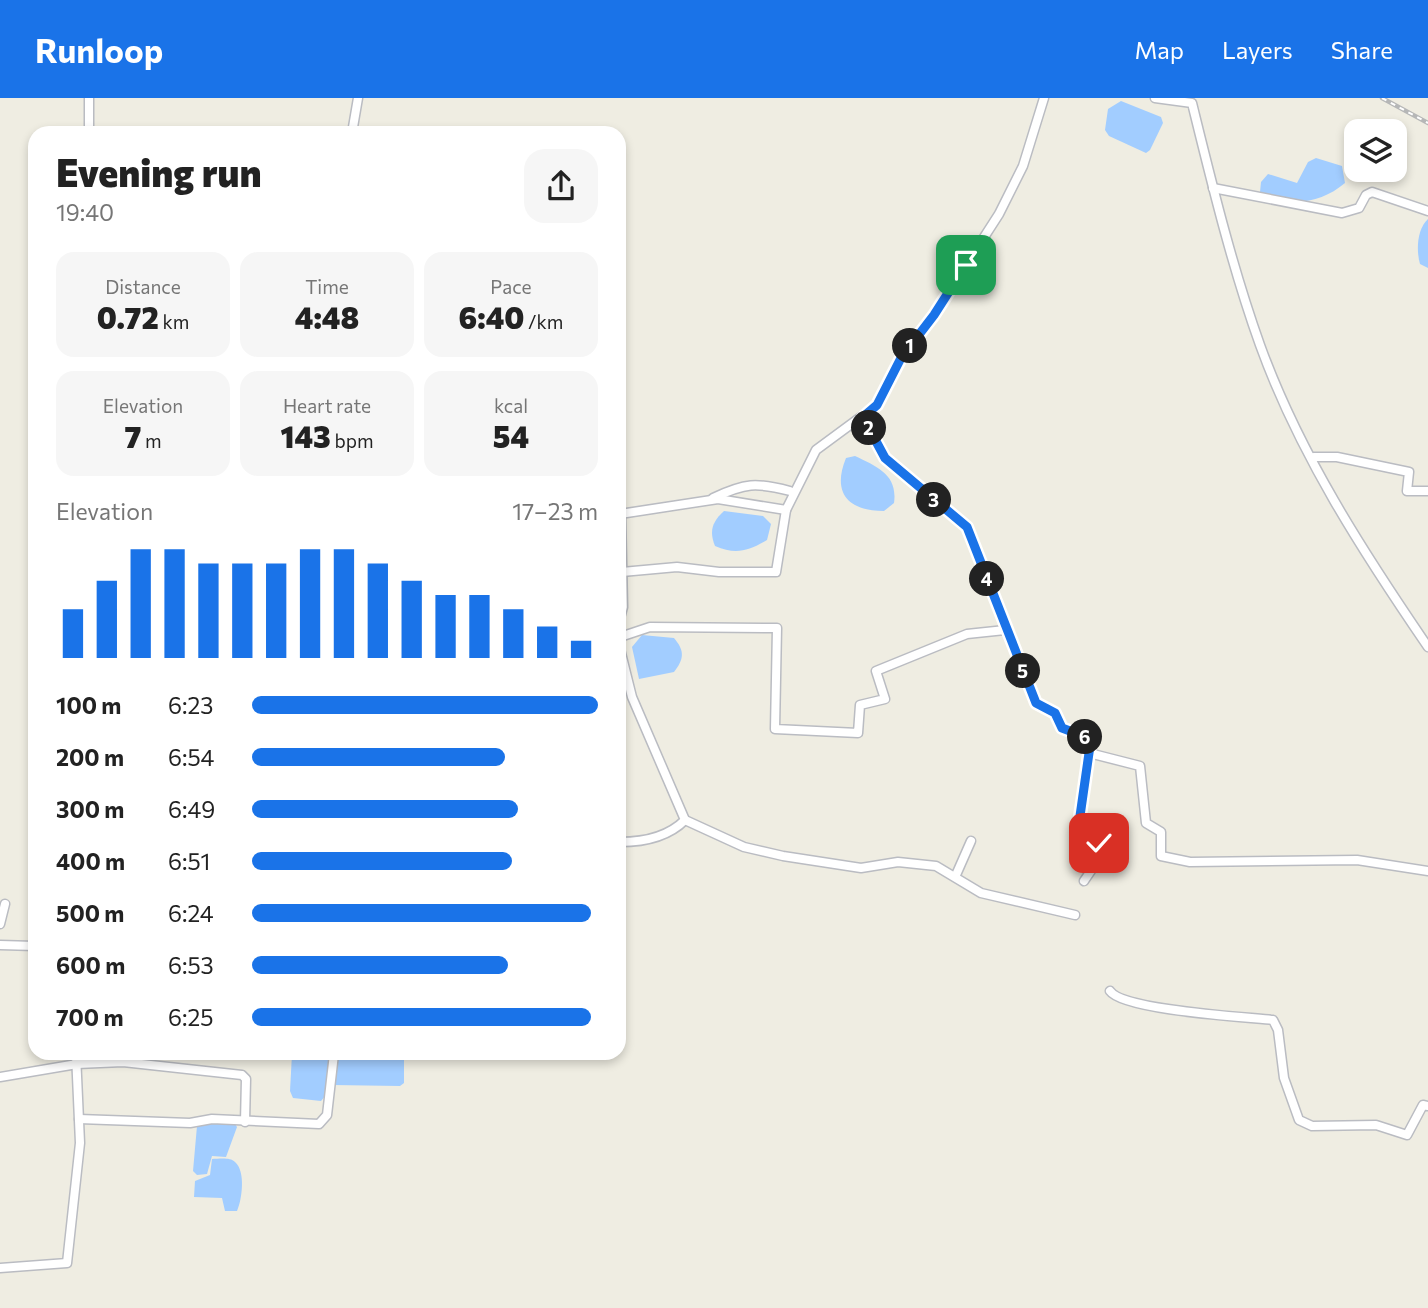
<!DOCTYPE html>
<html lang="en">
<head>
<meta charset="utf-8">
<style>
  :root { --surface:#fff; --page:#f6f6f6; --text:#222; --muted:#767676; --accent:#1a73e8 }
  body { margin:0; font-family:Commissioner,sans-serif; background:var(--page); color:var(--text); height:100vh; display:flex; flex-direction:column; font-size:26px; white-space:nowrap }
  * { box-sizing:border-box; margin:0 }
  p { font-size:23px; color:var(--muted) }
  .icon { flex:none; width:38px; height:38px; fill:none; stroke:currentColor; stroke-width:2; stroke-linecap:round; stroke-linejoin:round }
  .map { position:relative; flex:1; overflow:hidden }
  .drawer { position:absolute; left:28px; top:28px; width:598px; height:934px; display:flex; flex-direction:column; background:var(--surface); border-radius:21px; box-shadow:0 4px 10px #0003 }
  .drawer>* { flex:none }
  .tools { position:absolute; left:1344px; top:21px; display:grid; gap:14px }
  .tools a { display:grid; place-items:center; width:63px; height:63px; border-radius:14px; background:var(--surface); box-shadow:0 4px 10px #0003; font-size:35px }
  .pin { position:absolute; display:grid; place-items:center; width:60px; height:60px; color:#fff; margin:-30px; border-radius:14px; box-shadow:0 4px 10px #0006 }
  .km { position:absolute; width:35px; height:35px; margin:-18px; border-radius:50%; background:#222; color:#fff; font-size:19px; line-height:35px; text-align:center }
  .round { display:grid; place-items:center; flex:none; width:74px; height:74px; border-radius:21px; background:var(--page) }
  .overview { display:flex; align-items:center; justify-content:space-between; height:119px; padding:0 28px }
  h1 { font-size:38px; font-weight:800; line-height:52px }
  .metrics { display:grid; grid-template-columns:repeat(3,1fr); gap:10px; height:119px; padding:7px 28px }
  .metrics div { display:grid; align-content:center; border-radius:18px; background:var(--page); text-align:center }
  .metrics b { font-size:30px; font-weight:800 }
  .metrics small { font-size:19px; font-weight:400 }
  .metrics p { font-size:19px }
  .chart { height:196px; padding:14px 28px }
  .chart p { display:flex; justify-content:space-between }
  .chart svg { width:100%; height:126px; margin-top:7px; stroke:var(--accent); stroke-width:6 }
  ul { padding:0 28px; list-style:none; font-size:23px }
  li { display:grid; grid-template-columns:112px 84px 1fr; align-items:center; height:52px }
  li i { height:18px; border-radius:9px; background:var(--accent) }
  header { display:flex; align-items:center; gap:42px; box-sizing:border-box; height:98px; padding:0 35px; background:var(--accent); color:#fff }
  header strong { font-size:33px }
  nav { display:flex; gap:38px; margin-inline-start:auto; font-size:24px }
  .map>svg:first-child { display:block }
  .water { fill:#a2cdff }
  .lines { fill:none; stroke-linecap:round; stroke-linejoin:round }
  .minor-casing { stroke:#babcc2; stroke-width:11 }
  .minor { stroke:#fff; stroke-width:8 }
  .rail-casing { stroke:#b6b7b7; stroke-width:4.5 }
  .rail { stroke:#fff; stroke-width:2; stroke-dasharray:5; stroke-linecap:butt }
  .route-casing { stroke:#fff; stroke-width:14 }
  .route { stroke:#1a73e8; stroke-width:9 }
</style>
</head>
<body>
<header>
<strong>Runloop</strong>
<nav><a>Map</a><a>Layers</a><a>Share</a></nav>
</header>
<div class="map">
<svg width="1428" height="1210" viewBox="0 0 1428 1210">
  <rect width="100%" height="100%" fill="#efede2"/>
  <g class="water">
    <path d="M1121 3 1161 19 1163 25 1150 52 1146 55 1109 38 1105 32 1108 11Z"/>
    <path d="M1316 60 1342 68 1345 85C1320 106 1289 110 1260 94L1261 84 1268 76 1297 85 1308 64Z"/>
    <path d="M1428 121V170L1420 166C1416 152 1417 131 1428 121Z"/>
    <path d="M855 358C878 369 898 377 894 405L884 413C847 413 832 394 846 360Z"/>
    <path d="M724 413 763 418 771 426 767 442C748 453 736 457 715 448 709 433 712 424 724 413Z"/>
    <path d="M642 537 674 540C685 553 684 561 674 574L639 581 632 549Z"/>
    <path d="M292 956H330L326 997 321 1003 293 1000 290 993Z"/>
    <path d="M336 956 404 961V985L400 988 332 987Z"/>
    <path d="M204 1023 235 1026 237 1029 226 1059 212 1058 207 1076 197 1077 193 1073 197 1028Z"/>
    <path d="M212 1061C219 1061 230 1059 235 1064 246 1073 242 1102 237 1113H225L222 1100 194 1099 195 1083 210 1077Z"/>
  </g>
  <g class="lines">
    <defs>
      <g id="minor">
        <path d="M89 0V35"/>
        <path d="M1155 0 1192 5C1212 86 1232 169 1260 247 1299 355 1363 454 1428 549"/>
        <path d="M352 35 358 0"/>
        <path d="M1213 90 1342 115 1359 110 1366 97 1372 94 1428 113"/>
        <path d="M863 319 885 360 967 429 1036 605 1055 615 1062 630 1091 641 1089 655 1140 668 1146 725 1161 734V758L1190 764 1357 762 1428 773"/>
        <path d="M1314 359H1337L1409 374 1407 393H1428"/>
        <path d="M713 400C745 385 756 384 790 393"/>
        <path d="M620 416 718 401 786 412 816 352 877 307 901 260 934 217 999 116 1023 68 1044 0"/>
        <path d="M622 474 677 469 719 474H776L786 412"/>
        <path d="M620 520 623 509 621 416"/>
        <path d="M620 539 650 529 777 530 775 631 858 635 860 607 885 601 876 573 967 536 1005 532"/>
        <path d="M620 551 632 599 685 722C668 739 643 744 620 744"/>
        <path d="M685 722 744 749 783 758 861 770 898 764 936 768 981 795 1075 817"/>
        <path d="M956 777 971 743"/>
        <path d="M1084 783C1093 769 1106 756 1096 740L1082 731 1079 725 1089 655"/>
        <path d="M0 826 5 806"/>
        <path d="M0 847 35 848"/>
        <path d="M1110 893C1123 912 1244 919 1273 922L1278 932 1284 980 1299 1022 1312 1028 1376 1027 1407 1037 1423 1007 1428 1008"/>
        <path d="M0 979 77 966 123 964 242 977 246 981 245 1024"/>
        <path d="M79 1021 190 1025 212 1021 319 1026 327 1017 334 956"/>
        <path d="M0 1170 67 1165 80 1045 76 956"/>
      </g>
    </defs>
    <use href="#minor" class="minor-casing"/>
    <use href="#minor" class="minor"/>
    <defs>
      <path id="rail" d="M1382 0 1428 25"/>
    </defs>
    <use href="#rail" class="rail-casing"/>
    <use href="#rail" class="rail"/>
  </g>
  <g class="lines">
    <defs>
      <path id="route" d="M966 167 934 217 901 260 877 307 863 319 885 360 967 429 1036 605 1055 615 1062 630 1091 641 1079 725 1099 745"/>
    </defs>
    <use href="#route" class="route-casing"/>
    <use href="#route" class="route"/>
  </g>
</svg>
<div class="tools">
<a><svg class="icon" aria-label="layers" viewBox="0 0 24 24"><path d="M12 4l9 5-9 5-9-5zM3 14l9 5 9-5"/></svg></a>
</div>
<div class="pin" style="left:966px;top:167px;background:#1e9e55"><svg class="icon" aria-label="arrive" viewBox="0 0 24 24"><path d="M6 21V4h12l-3 4 3 4H6"/></svg></div>
<div class="pin" style="left:1099px;top:745px;background:#d93025"><svg class="icon" aria-label="check" viewBox="0 0 24 24"><path d="M5 12l5 5 9-10"/></svg></div>
<b class="km" style="left:910px;top:248px">1</b>
<b class="km" style="left:869px;top:330px">2</b>
<b class="km" style="left:934px;top:402px">3</b>
<b class="km" style="left:987px;top:481px">4</b>
<b class="km" style="left:1023px;top:573px">5</b>
<b class="km" style="left:1085px;top:639px">6</b>
<section class="drawer">
<div class="overview"><div><h1>Evening run</h1><p>19:40</p></div><a class="round"><svg class="icon" aria-label="share" viewBox="0 0 24 24"><path d="M12 15V3M7 8l5-5 5 5M5 13v7h14v-7"/></svg></a></div>
<div class="metrics">
<div><p>Distance</p><b>0.72<small> km</small></b></div>
<div><p>Time</p><b>4:48</b></div>
<div><p>Pace</p><b>6:40<small> /km</small></b></div>
</div>
<div class="metrics">
<div><p>Elevation</p><b>7<small> m</small></b></div>
<div><p>Heart rate</p><b>143<small> bpm</small></b></div>
<div><p>kcal</p><b>54</b></div>
</div>
<div class="chart"><p><span>Elevation</span>17–23 m</p>
<svg viewBox="0 0 160 44" preserveAspectRatio="none"><path d="M5 44V27M15 44V17M25 44V6M35 44V6M45 44V11M55 44V11M65 44V11M75 44V6M85 44V6M95 44V11M105 44V17M115 44V22M125 44V22M135 44V27M145 44V33M155 44V38"/></svg>
</div>
<ul>
<li><b>100 m</b>6:23<i style="width:100%"></i></li>
<li><b>200 m</b>6:54<i style="width:73%"></i></li>
<li><b>300 m</b>6:49<i style="width:77%"></i></li>
<li><b>400 m</b>6:51<i style="width:75%"></i></li>
<li><b>500 m</b>6:24<i style="width:98%"></i></li>
<li><b>600 m</b>6:53<i style="width:74%"></i></li>
<li><b>700 m</b>6:25<i style="width:98%"></i></li>
</ul>
</section>
</div>
</body>
</html>
